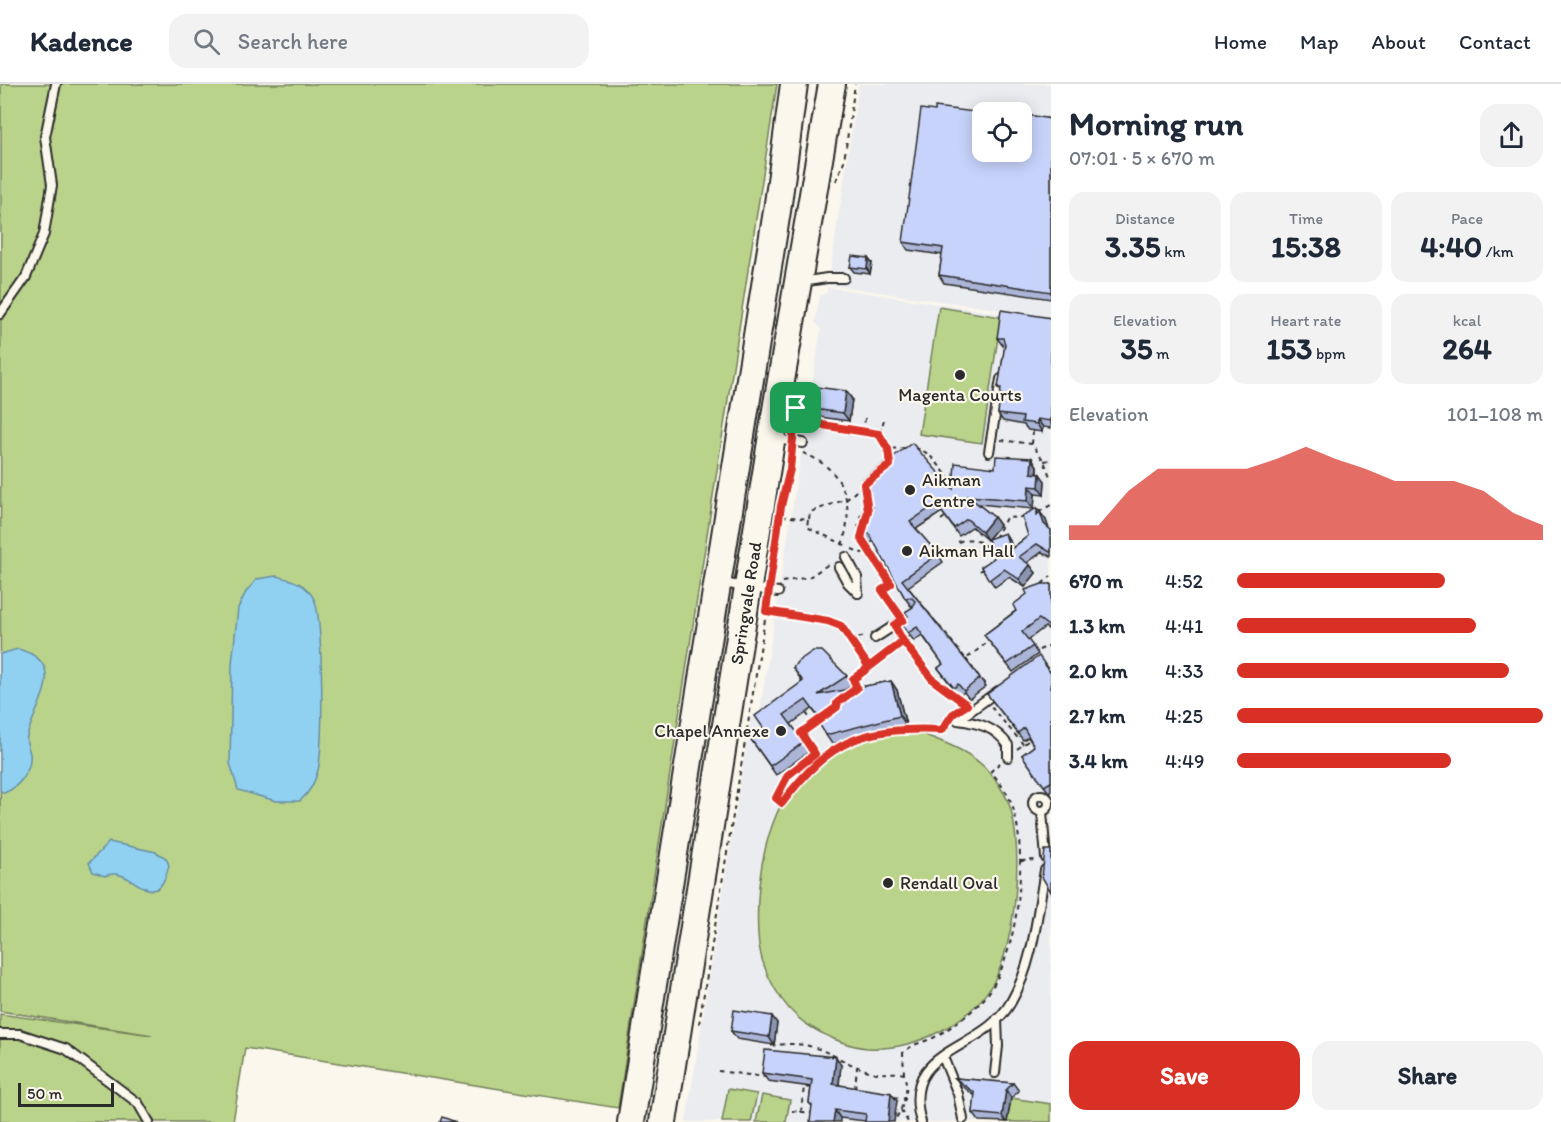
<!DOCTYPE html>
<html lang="en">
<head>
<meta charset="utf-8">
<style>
  :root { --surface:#fff; --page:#f2f2f3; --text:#1f2937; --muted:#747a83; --line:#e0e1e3; --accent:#d93025 }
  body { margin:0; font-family:Itim,sans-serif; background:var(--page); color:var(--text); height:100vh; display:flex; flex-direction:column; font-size:22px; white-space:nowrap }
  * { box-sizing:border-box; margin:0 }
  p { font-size:20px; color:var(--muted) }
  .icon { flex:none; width:33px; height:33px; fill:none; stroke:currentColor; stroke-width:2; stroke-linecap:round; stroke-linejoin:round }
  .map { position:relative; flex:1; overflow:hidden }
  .drawer { display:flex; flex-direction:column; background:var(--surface); width:510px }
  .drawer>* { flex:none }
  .tools { position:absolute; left:972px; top:18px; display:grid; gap:12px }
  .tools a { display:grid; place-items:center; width:60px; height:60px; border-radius:12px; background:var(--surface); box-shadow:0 3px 15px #0003; font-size:30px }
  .scale { position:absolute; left:18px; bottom:15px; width:96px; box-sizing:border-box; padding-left:6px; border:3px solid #2b2b2b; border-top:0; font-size:16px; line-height:21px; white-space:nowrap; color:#2b2b2b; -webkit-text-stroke:4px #fbf7ec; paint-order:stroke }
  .pin { position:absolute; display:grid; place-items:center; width:51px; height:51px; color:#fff; margin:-26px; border-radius:12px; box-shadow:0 3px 9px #0006 }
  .round { display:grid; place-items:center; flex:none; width:63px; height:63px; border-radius:18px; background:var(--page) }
  .overview { display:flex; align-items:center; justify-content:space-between; height:102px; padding:0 18px }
  h1 { font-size:33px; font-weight:700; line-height:45px }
  .stats { display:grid; grid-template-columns:repeat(3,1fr); gap:9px; height:102px; padding:6px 18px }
  .stats div { display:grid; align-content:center; border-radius:15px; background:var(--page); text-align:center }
  .stats b { font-size:30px; font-weight:700 }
  .stats small { font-size:16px; font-weight:400 }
  .stats p { font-size:16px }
  .chart { height:168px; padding:12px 18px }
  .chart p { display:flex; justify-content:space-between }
  .chart svg { width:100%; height:108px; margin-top:6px; fill:var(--accent); opacity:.7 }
  .cta { display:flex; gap:12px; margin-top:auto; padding:12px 18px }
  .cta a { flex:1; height:69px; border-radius:18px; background:var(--accent); color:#fff; font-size:24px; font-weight:700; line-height:69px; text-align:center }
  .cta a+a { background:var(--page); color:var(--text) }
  ul { padding:0 18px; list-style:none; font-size:20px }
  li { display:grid; grid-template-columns:96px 72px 1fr; align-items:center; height:45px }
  li i { height:15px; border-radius:8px; background:var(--accent) }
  header { display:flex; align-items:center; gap:36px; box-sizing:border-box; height:84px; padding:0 30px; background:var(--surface); border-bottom:2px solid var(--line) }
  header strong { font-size:28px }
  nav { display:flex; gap:33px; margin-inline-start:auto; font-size:21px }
  .search { width:420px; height:54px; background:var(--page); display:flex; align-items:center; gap:15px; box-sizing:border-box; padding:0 21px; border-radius:18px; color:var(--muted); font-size:22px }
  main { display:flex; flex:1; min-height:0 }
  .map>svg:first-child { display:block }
  .built { fill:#ebecf0; fill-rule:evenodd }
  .green { fill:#bad38a; stroke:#727f5a; stroke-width:1.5 }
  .water { fill:#90d0f1; stroke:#688ea2; stroke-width:1.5 }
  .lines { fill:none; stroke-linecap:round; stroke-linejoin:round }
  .service-casing { stroke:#2b2b2b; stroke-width:12 }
  .trunk-casing { stroke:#2b2b2b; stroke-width:30 }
  .path { stroke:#2b2b2b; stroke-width:2; stroke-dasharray:4.5 4.5; stroke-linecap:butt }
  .service { stroke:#fbf7ec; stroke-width:8 }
  .trunk { stroke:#fbf7ec; stroke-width:26 }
  .wall { fill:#abb5d8; stroke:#2b2b2b; stroke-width:1.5 }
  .shaded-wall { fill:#8b94b0; stroke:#2b2b2b; stroke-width:1.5 }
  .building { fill:#c7d3fb; stroke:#2b2b2b; stroke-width:1.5 }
  .route-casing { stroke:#fff; stroke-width:12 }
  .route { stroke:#d93025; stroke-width:8 }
  .poi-dot { fill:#2b2b2b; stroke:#fbf7ec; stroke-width:2 }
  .labels { text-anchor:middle; stroke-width:4.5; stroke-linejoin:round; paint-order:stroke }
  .poi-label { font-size:18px; fill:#2b2b2b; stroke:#fbf7ec; text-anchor:start }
  .street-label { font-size:18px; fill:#2b2b2b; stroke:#fbf7ec }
</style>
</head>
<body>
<header>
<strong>Kadence</strong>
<div class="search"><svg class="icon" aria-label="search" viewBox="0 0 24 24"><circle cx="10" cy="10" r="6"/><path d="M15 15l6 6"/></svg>Search here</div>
<nav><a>Home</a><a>Map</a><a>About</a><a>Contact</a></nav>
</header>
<main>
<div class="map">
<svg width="1051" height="1038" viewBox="0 0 1051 1038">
  <rect width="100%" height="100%" fill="#fbf7ec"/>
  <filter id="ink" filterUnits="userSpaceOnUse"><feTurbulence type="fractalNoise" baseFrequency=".0167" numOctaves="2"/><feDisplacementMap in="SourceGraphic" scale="12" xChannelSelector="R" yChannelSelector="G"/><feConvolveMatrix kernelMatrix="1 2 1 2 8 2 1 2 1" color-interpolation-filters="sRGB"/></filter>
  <g filter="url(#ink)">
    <g class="built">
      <path d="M859 0H1051V233L828 201ZM982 28H1022V68H982Z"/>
      <path d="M827 203 1051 237V1038H686L751 632 760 626 821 245 815 238 820 212 827 208Z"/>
    </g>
    <g class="green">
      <path d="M1 0H777L618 1024 245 964 233 1038H0V930L152 951 0 927Z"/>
      <path d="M939 223 1001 233 982 359 919 350Z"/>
      <path d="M915 647C940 657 970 666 988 687 995 694 1004 708 1008 717 1025 760 1016 859 993 899 969 940 914 967 867 964 846 962 829 954 811 943 782 926 759 885 758 850 755 795 766 727 805 686 816 673 833 666 848 660 856 656 865 651 874 649 887 646 902 648 915 647Z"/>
      <path d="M728 1005 757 1010 751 1038H722Z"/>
      <path d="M762 1011 790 1016 786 1038H756Z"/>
      <path d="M1011 1014 1051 1020V1038H1007Z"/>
    </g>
    <g class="water">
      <path d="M276 492C292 496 305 498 314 515 323 533 324 664 318 686 315 699 310 708 300 717H276L238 706 230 679 232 580 238 524 246 508 257 495Z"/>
      <path d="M18 565C70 579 36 619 27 652 25 659 29 663 30 670 32 687 18 704 4 709L0 706V570Z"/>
      <path d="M109 758 156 768 166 774 169 781C156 837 132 779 105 792L93 788 89 779Z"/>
    </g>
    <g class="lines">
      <defs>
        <g id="service">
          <path d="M801 198 827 194H844"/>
          <path d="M0 230 26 193 44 150 52 101 45 53 56 0"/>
          <path d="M776 355 803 359"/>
          <path d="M989 368 1001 295"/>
          <path d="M846 473 857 493 858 509"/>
          <path d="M839 483 848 499 858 509"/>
          <path d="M722 499 778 508"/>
          <path d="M875 554 906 534"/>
          <path d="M958 636 998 607"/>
          <path d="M958 636C979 639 995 643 1008 661V673"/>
          <circle cx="1041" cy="719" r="8"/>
          <path d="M1042 728 1046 774"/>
          <path d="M0 950H20L66 965 138 1019 149 1038"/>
          <path d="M943 973 958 1010 963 1035"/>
          <path d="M995 989 998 962 997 935"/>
          <path d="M921 1038C899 962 982 970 1011 918 1034 878 1037 830 1045 786"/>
        </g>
        <g id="trunk">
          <path d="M631 1038 777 127 794 0"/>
          <path d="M663 1038 777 320 832 0"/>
        </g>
      </defs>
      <use href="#service" class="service-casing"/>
      <use href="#trunk" class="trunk-casing"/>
      <g class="path">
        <path d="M836 97 844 77 855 0"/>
        <path d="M795 324 822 341 867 349"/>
        <path d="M865 334 864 344 867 349 879 350"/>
        <path d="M884 336 879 350 888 365 906 364"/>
        <path d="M1001 356 1032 360 1044 377 1051 395"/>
        <path d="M1032 360 1033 347"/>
        <path d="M915 364C932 367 944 389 955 402"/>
        <path d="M888 365 889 377"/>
        <path d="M803 369C846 386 856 422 841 464"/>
        <path d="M1044 377 1051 376"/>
        <path d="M866 415 868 427"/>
        <path d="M1039 428 1051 421"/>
        <path d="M782 432 808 435 807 443 847 462"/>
        <path d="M809 435 810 428 847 415 864 400"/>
        <path d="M941 436 946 432"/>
        <path d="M862 447 861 454 891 500 882 506 897 528"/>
        <path d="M995 454 1006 434 1026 433"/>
        <path d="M958 458C980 448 1002 470 980 487"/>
        <path d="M852 465 862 469 869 465"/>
        <path d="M771 496 781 422 790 385V366"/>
        <path d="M782 498 809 493 829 480"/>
        <path d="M1042 500 1051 492"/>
        <path d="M922 521 966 575 989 557"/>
        <path d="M766 527 828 537 841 542 869 583"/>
        <path d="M898 550 933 596 964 619"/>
        <path d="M850 556 865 552"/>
        <path d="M1039 566 1051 561"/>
        <path d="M966 575 986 602"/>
        <path d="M853 595 856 605"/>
        <path d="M849 598 909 552"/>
        <path d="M991 623 1023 660"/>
        <path d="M806 629 814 639 820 635"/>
        <path d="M814 639 801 649 815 670 788 691 775 714 782 719C830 655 863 643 942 646L948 638"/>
        <path d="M1017 665 1032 654"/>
        <path d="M1021 777 1036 776"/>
        <path d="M699 940 768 517"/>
        <path d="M769 970 770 962C819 953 831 976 872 988 883 991 893 987 904 990 910 1009 903 1022 894 1038"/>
        <path d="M718 987 765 993"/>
        <path d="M904 990 903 969C912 959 923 959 935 953 952 943 969 931 982 917 1019 877 1030 768 1011 718 1007 707 998 697 991 687L1001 678"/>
        <path d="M855 1004 857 983"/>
        <path d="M894 1013 906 1015"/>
        <path d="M901 1026 908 1038"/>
        <path d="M792 1027 813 1029"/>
        <path d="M801 1028 804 1003 812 1004"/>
      </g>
      <use href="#service" class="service"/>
      <use href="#trunk" class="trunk"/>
    </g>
    <g class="wall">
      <path d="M935 27 982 29 1051 35V215L944 199 939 191 942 171 908 166 903 158Z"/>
      <path d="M872 179 870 190 854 188 850 183Z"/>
      <path d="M1051 234V344L1043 343 1042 348 1028 346 1024 341 1003 337 998 330 1001 307 998 304 1005 262H1003L997 254Z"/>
      <path d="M846 307 852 315 849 337 819 333 813 325Z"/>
      <path d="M1032 374 1037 382V389L1045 397 1044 411 1035 410 1034 425 978 420 994 433 1000 441 987 456 972 443 959 452 942 428 916 445 938 470 943 478 908 503 986 602 969 615 964 608 959 612 938 584 943 580 922 551 914 557 900 538 908 532 914 521 911 522 905 514 874 457 869 460 864 452 863 439 872 423 866 415 953 405 995 384Z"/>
      <path d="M1037 424 1046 436 1048 444 1051 446V473L1042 468 1027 479 1030 481 1036 489 1025 503 1009 493 995 503 981 483 994 474 1010 457 1012 464 1028 452Z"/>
      <path d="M1051 500V547L1045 543 1028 556 1038 570 1013 588 984 551Z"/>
      <path d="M793 584 847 592 853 601 845 606 891 597 897 606 906 641 832 660 826 651 820 635 812 625 791 640 810 667 776 691 750 654 764 645 802 597Z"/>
      <path d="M1051 587V710H1050L1022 671 1034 662 1028 653 1023 656 987 610Z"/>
      <path d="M777 939 774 961 737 955 731 947Z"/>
      <path d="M836 973 841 981 839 1001 897 1017 865 1037 840 1034 812 1022 809 1019 811 1003 768 997 762 989Z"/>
      <path d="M955 994 1013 999 1019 1007 1011 1014 1007 1038 979 1037 973 1029 975 1012 961 1001Z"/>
    </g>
    <g class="shaded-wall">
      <path d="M868 174 872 179 870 190 867 185Z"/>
      <path d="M846 307 852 315 849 337 843 329Z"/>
      <path d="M1037 335 1043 343 1042 348 1037 340Z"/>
      <path d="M1032 374 1037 382 1036 397 1031 389Z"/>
      <path d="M1040 390 1045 397 1044 411 1039 403Z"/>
      <path d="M1029 402 1035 410 1034 425 1028 417Z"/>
      <path d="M1037 424 1046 436 1050 448 1037 431Z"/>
      <path d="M994 433 1000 441 987 456 982 448Z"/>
      <path d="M1005 449 1010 457 1015 473 1010 466Z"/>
      <path d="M1030 481 1036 489 1025 503 1019 495Z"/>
      <path d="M891 597 897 606 906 641 900 632Z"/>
      <path d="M772 932 777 939 774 961 769 953Z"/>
      <path d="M836 973 841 981 838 1008 833 1000Z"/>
      <path d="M1006 1006 1011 1014 1007 1038H1006L1002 1032Z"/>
      <path d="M891 1009 897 1017 894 1038H888Z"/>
      <path d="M835 1026 840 1034V1038H833Z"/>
    </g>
    <g class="building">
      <path d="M935 23 982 29V24L1010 28H982V68H1022V30L1051 35V208L939 191 943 164 903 158 921 25 935 27Z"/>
      <path d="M852 172 868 174 867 185 850 183Z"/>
      <path d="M1001 226 1051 234V337L1037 335V340L1022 338 1023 333 998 330 1001 304H998L1005 260 1003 254H997Z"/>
      <path d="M816 303 846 307 843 329 813 325Z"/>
      <path d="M912 359 953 405 955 379 995 384 996 372 1032 374 1031 389 1040 390 1039 403 1029 402 1028 417 968 412 994 433 982 448 967 435 954 444 936 420 910 438 938 470 902 496 980 594 964 607 958 600 954 604 938 584 943 580 917 543 908 549 900 538 908 532 905 528 913 523 915 517 911 513 905 514 869 449 864 452 858 442 863 439 860 432 873 423 866 415 863 395Z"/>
      <path d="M1037 424V431L1040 428 1044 440 1051 446V467L1050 468 1037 460 1019 473 1030 481 1019 495 1004 485 989 496 981 483 994 474 988 455 1005 449 1010 466 1028 452 1022 432Z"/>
      <path d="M1042 500H1051V544L1039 535 1022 548 1033 562 1007 580 984 551 1016 527 1013 521 1027 510 1025 506Z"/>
      <path d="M813 567H822L847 592 818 611 891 597 900 632 826 651 818 638 820 635 806 616 784 631 804 658 770 682 750 654 764 645 755 632 803 597 793 584 797 578Z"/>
      <path d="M1039 572 1050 588 1051 587V698L1044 702 1022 671 1034 662 1024 644 1018 649 987 610Z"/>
      <path d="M1045 766H1051V808L1042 793Z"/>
      <path d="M734 926 772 932 769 953 731 947Z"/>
      <path d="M765 966 836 973 833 1000 891 1009 888 1038H865L866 1030 835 1026 833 1038H810L812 1021 809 1019 812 996 762 989Z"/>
      <path d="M955 994 1013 999 1006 1006 1002 1032 973 1029 975 1009Z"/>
      <path d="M442 1033 456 1038H440Z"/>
    </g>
  </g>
  <g class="lines" filter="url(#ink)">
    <defs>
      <path id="route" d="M796 324 790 385 781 422 766 527 828 537 841 542 869 583 903 557 933 596 967 621 953 630 942 646C863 643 830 655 782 719L776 714 788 691 815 670 801 649 837 623V619L857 604 853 595C870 583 886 570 903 557L894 541 903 536 882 506 891 500 861 454 868 427 864 400 890 381 888 365 879 350 822 341 796 324"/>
    </defs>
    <use href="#route" class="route-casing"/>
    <use href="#route" class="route"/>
  </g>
  <g class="poi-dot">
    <circle cx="960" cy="291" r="6"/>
    <circle cx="910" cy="406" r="6"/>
    <circle cx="907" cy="467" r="6"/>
    <circle cx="781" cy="647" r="6"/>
    <circle cx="888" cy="799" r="6"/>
  </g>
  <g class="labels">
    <g class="poi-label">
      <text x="960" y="317" text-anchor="middle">Magenta Courts</text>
      <text x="922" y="402">Aikman<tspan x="922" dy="21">Centre</tspan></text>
      <text x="919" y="473">Aikman Hall</text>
      <text x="769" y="653" text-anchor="end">Chapel Annexe</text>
      <text x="900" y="805">Rendall Oval</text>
    </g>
    <g class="street-label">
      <text transform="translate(746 519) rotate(-81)" y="6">Springvale Road</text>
    </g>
  </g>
</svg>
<div class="tools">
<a><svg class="icon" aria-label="locate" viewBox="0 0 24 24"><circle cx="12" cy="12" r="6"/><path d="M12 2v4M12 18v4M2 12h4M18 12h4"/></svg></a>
</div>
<div class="scale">50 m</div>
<div class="pin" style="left:796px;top:324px;background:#1e9e55"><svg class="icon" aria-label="arrive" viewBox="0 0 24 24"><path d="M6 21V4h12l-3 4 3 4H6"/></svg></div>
</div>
<section class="drawer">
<div class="overview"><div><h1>Morning run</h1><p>07:01 · 5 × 670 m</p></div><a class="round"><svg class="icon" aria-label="share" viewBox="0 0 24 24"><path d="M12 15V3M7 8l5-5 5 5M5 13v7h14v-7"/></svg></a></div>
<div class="stats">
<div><p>Distance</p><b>3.35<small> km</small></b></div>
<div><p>Time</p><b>15:38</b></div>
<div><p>Pace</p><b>4:40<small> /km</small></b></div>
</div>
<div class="stats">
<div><p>Elevation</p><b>35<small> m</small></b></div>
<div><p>Heart rate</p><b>153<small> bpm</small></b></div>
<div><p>kcal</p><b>264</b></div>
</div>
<div class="chart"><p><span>Elevation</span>101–108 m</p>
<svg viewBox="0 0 160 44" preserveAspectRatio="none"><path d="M0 44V38L10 38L20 24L30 15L40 15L50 15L60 15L70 11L80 6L90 11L100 15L110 20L120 20L130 20L140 24L150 33L160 38V44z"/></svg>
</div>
<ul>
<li><b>670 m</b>4:52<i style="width:68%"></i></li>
<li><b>1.3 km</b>4:41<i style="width:78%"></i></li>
<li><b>2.0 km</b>4:33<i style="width:89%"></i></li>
<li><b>2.7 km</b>4:25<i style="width:100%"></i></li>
<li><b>3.4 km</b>4:49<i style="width:70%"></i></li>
</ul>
<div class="cta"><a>Save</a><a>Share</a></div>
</section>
</main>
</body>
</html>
